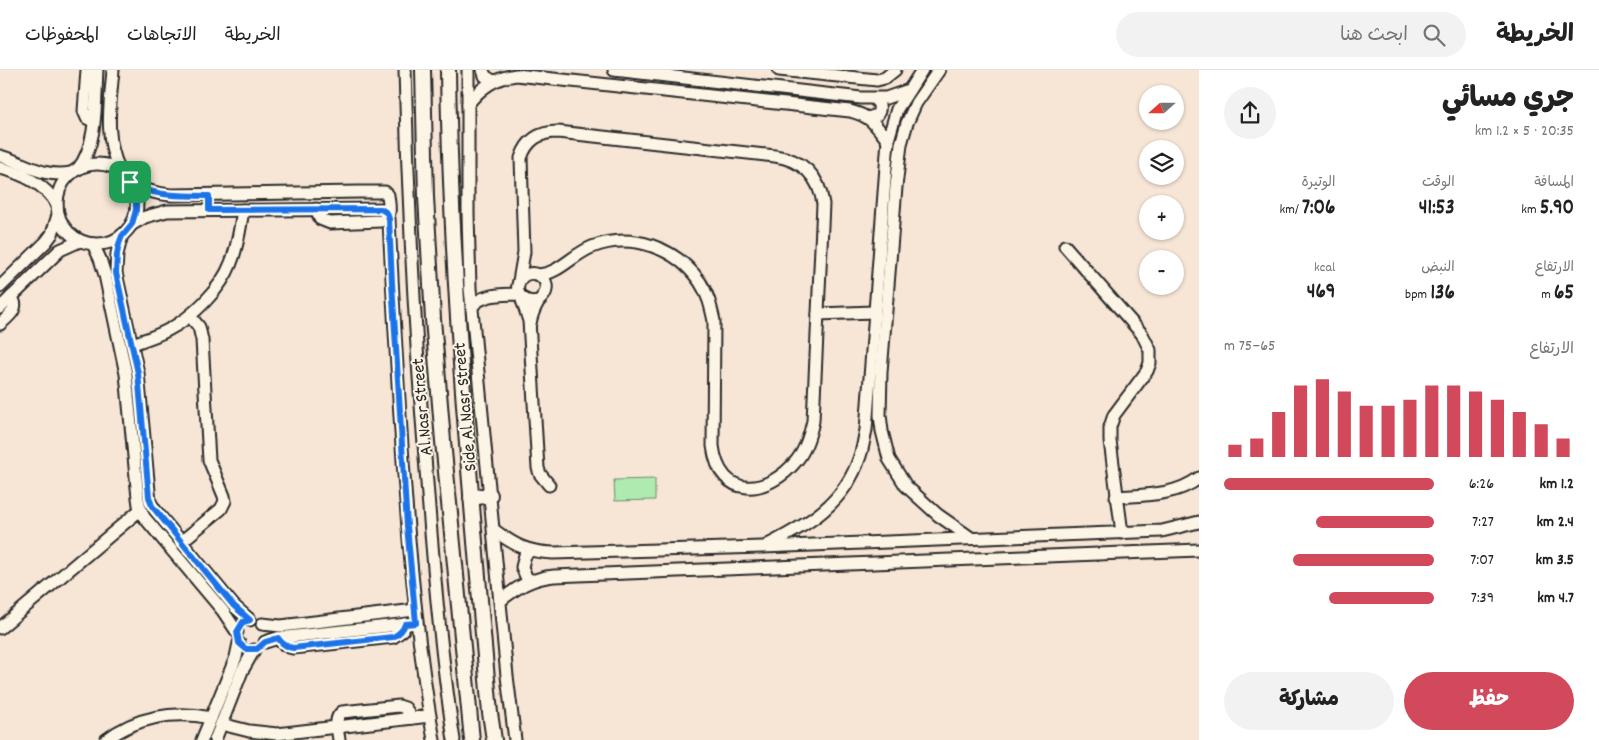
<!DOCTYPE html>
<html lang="ar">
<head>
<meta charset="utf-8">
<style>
  :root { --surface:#fff; --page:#f2f2f2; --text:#222; --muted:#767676; --line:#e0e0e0; --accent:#d1495b }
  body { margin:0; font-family:Dekko,"Playpen Sans Arabic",sans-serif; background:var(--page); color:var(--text); direction:rtl; height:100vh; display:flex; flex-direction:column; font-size:19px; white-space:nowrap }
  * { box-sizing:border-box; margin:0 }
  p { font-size:16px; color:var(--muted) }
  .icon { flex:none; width:28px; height:28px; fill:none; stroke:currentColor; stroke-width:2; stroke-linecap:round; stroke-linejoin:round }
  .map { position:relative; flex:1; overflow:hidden; direction:ltr }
  .panel { display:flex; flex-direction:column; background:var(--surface); width:400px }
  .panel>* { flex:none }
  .needle { width:32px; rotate:249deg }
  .controls { position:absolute; left:1139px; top:15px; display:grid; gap:10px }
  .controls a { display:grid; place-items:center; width:45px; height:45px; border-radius:50%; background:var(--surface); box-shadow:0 1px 4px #0004; font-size:25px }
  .pin { position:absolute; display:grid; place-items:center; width:42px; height:42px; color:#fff; margin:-21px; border-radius:10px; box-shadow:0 2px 8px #0006 }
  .round { display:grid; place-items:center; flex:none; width:52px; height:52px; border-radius:26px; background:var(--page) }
  .overview { display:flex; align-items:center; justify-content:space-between; height:85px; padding:0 25px }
  h1 { font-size:28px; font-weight:800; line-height:38px }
  .figures { display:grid; grid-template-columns:repeat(3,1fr); gap:8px; height:85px; padding:5px 25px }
  .figures div { display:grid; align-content:center }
  .figures b { font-size:21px; font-weight:800 }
  .figures small { font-size:14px; font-weight:400 }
  .figures p { font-size:14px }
  .chart { height:140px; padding:10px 25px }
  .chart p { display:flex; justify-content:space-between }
  .chart svg { width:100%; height:90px; margin-top:5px; stroke:var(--accent); stroke-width:6 }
  .button { display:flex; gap:10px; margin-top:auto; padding:10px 25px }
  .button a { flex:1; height:58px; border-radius:30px; background:var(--accent); color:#fff; font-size:20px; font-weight:800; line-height:58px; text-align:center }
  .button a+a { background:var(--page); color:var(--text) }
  ul { padding:0 25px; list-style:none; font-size:16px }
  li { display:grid; grid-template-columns:80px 60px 1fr; align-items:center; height:38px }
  li i { height:12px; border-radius:6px; background:var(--accent) }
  header { display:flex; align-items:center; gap:30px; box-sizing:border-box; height:70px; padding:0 25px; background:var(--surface); border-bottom:1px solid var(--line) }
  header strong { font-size:24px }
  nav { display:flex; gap:28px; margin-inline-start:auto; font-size:18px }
  .search { width:350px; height:45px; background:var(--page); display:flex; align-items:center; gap:12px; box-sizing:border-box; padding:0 18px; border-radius:28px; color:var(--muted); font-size:19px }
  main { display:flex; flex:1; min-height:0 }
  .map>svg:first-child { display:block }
  .grass { fill:#afebb0; stroke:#6d8b6e }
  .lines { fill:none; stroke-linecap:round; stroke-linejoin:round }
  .minor-casing { stroke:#2b2b2b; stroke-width:15 }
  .major-casing { stroke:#2b2b2b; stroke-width:18 }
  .minor { stroke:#fcf5e5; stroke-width:11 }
  .major { stroke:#fcf5e5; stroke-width:14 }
  .route-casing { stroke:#fff; stroke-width:10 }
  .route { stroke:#1a73e8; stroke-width:6 }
  .labels { text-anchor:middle; stroke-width:4; stroke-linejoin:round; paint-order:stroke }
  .street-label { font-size:18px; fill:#2b2b2b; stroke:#fcf5e5 }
</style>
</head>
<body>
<header>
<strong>الخريطة</strong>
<div class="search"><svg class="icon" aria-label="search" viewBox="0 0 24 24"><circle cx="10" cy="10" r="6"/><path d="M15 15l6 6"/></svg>ابحث هنا</div>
<nav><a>الخريطة</a><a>الاتجاهات</a><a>المحفوظات</a></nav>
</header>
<main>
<section class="panel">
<div class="overview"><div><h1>جري مسائي</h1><p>20:35 · 5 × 1.2 km</p></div><a class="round"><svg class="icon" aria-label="share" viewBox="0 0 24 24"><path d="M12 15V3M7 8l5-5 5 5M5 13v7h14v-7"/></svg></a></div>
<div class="figures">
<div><p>المسافة</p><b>5.90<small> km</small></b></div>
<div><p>الوقت</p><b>41:53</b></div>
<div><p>الوتيرة</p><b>7:06<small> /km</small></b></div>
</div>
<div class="figures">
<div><p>الارتفاع</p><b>65<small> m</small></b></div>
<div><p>النبض</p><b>136<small> bpm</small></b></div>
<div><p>kcal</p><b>469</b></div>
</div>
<div class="chart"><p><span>الارتفاع</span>65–75 m</p>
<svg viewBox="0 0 160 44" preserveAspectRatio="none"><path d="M5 44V38M15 44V35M25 44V22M35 44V9M45 44V6M55 44V12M65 44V19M75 44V19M85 44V16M95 44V9M105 44V9M115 44V12M125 44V16M135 44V22M145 44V28M155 44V35"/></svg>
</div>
<ul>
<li><b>1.2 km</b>6:26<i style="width:100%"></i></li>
<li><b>2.4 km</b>7:27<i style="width:56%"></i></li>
<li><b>3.5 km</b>7:07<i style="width:67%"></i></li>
<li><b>4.7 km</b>7:39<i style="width:50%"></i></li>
</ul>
<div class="button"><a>حفظ</a><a>مشاركة</a></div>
</section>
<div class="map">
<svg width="1199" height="670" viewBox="0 0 1199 670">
  <rect width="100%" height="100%" fill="#f7e6d6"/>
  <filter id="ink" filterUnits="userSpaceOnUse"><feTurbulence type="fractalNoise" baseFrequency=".02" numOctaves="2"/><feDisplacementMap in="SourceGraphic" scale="10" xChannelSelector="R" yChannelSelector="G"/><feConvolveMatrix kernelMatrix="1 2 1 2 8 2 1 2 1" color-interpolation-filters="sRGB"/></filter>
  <g filter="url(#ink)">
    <path class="grass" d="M655 409V430L615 431 614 410Z"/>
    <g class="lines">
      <defs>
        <g id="minor">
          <path d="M87 0 84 41 87 48 93 51"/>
          <path d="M113 0C110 36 104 68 120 101"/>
          <path d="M405 0C408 133 415 267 426 400 433 490 440 580 454 670"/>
          <path d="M468 0V144L470 218 507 606 515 670"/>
          <path d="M483 0 485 6 493 11"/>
          <path d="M614 0 861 28H886L909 20"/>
          <path d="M779 0 877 10 885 8 895 0"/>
          <path d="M939 0 916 33 907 53 901 74 896 117 881 302 880 345 882 361 889 389 906 416 938 445 971 468"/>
          <path d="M468 34C481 17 495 8 516 5L850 41C873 47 875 55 889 72"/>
          <path d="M868 48 877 45C881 39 880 33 874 29"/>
          <path d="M0 86C26 93 42 108 71 103"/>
          <circle cx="97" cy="134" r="40"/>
          <path d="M0 98C21 103 47 115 57 135"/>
          <path d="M78 99C98 74 95 31 97 0"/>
          <path d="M130 112C143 120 155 124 171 125L359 122H385L388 125C389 136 393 146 381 151L330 153 320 149 316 139"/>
          <path d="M131 155 145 147 167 141 381 139 387 143 389 149C392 215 396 280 400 346 407 455 415 562 434 670"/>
          <path d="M122 165 117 184 116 203 138 303 150 432 155 440 234 536 250 550"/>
          <path d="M93 174 100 189 105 205 126 304 138 428 139 435 144 447 223 541 237 562"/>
          <path d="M1065 176 1142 264 1150 280V293L1147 301 1114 345 1110 357V371L1122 463"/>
          <path d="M519 211 524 182 521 88C527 70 539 62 558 62L775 86C803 90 819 106 823 134L813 351C810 365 806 379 797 390 768 426 720 431 713 376L714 251C711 237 708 224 700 212 676 177 631 162 592 177 572 185 560 203 539 205"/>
          <path d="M0 217 46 172 52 164 58 145"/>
          <path d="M521 227 529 251 538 398 540 404 549 415"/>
          <path d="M472 237C481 223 504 225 519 224"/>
          <path d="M0 238 60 180 80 171"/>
          <path d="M818 244 874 242"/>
          <path d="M0 254C8 247 21 238 11 227"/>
          <path d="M530 254C531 247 534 239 538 232 541 228 545 226 546 220 549 203 525 197 519 212 513 226 527 234 538 231"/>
          <path d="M132 274C144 270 157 266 168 260 193 247 221 219 231 193 238 176 240 158 243 140"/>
          <path d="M1116 427C1145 425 1175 426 1199 408"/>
          <path d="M494 460C514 475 527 482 553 483L763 477 1162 461 1199 452"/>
          <path d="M181 472 221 439 225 431 224 426 209 390 202 270 199 257 190 246"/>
          <path d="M768 475C809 454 845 433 860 386 863 378 864 368 866 360L888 70 897 39 922 0"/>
          <path d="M530 481 525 485 522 497 527 509 532 510"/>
          <path d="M500 531C517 517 532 508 554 506L1199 480"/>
          <path d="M262 554 281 556 415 540"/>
          <path d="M0 558 140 440"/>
          <path d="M278 568C282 574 286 577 293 578L393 567 403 560 405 554"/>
          <path d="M265 572 278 568 416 553"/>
          <path d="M221 654 249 661 277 664 430 646"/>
          <path d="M106 670C136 647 174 640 211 648"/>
          <path d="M202 670 236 587 239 573"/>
          <path d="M215 670 242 601 254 580"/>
          <path d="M339 670C338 660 333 649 342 642L399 636 405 638 412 648"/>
        </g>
        <g id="major">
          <path d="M423 0 426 127 433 249 443 371 472 670"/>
          <path d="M448 0C451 215 471 429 490 643L494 670"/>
          <path d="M471 428 490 425"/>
        </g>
      </defs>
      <use href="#minor" class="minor-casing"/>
      <use href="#major" class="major-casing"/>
      <use href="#minor" class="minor"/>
      <use href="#major" class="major"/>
    </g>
  </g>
  <g class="lines" filter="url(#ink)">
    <defs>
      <path id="route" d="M130 112C155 128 181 125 209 126V140L381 139 387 143 389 149 392 213 407 456 416 553 405 554C403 561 399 564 393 567L293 578C286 577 282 574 278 568L265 572 257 579H246L239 573 237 562 243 552 250 550 234 536 152 436 149 427 138 303 116 203 117 184 119 174 122 166 132 154 136 140V126Z"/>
    </defs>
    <use href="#route" class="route-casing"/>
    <use href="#route" class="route"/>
  </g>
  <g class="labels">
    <g class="street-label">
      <text transform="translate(421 337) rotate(-95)" y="6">Al Nasr Street</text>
      <text transform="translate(464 337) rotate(-95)" y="6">Side Al Nasr Street</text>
    </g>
  </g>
</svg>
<div class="controls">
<a><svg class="needle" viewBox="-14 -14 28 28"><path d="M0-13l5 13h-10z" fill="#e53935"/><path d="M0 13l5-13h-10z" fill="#767676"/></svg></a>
<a><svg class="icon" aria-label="layers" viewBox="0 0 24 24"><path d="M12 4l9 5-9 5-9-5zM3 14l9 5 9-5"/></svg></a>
<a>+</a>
<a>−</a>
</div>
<div class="pin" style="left:130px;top:112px;background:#1e9e55"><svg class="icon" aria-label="arrive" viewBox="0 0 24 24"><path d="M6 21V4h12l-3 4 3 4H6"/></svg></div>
</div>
</main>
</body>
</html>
